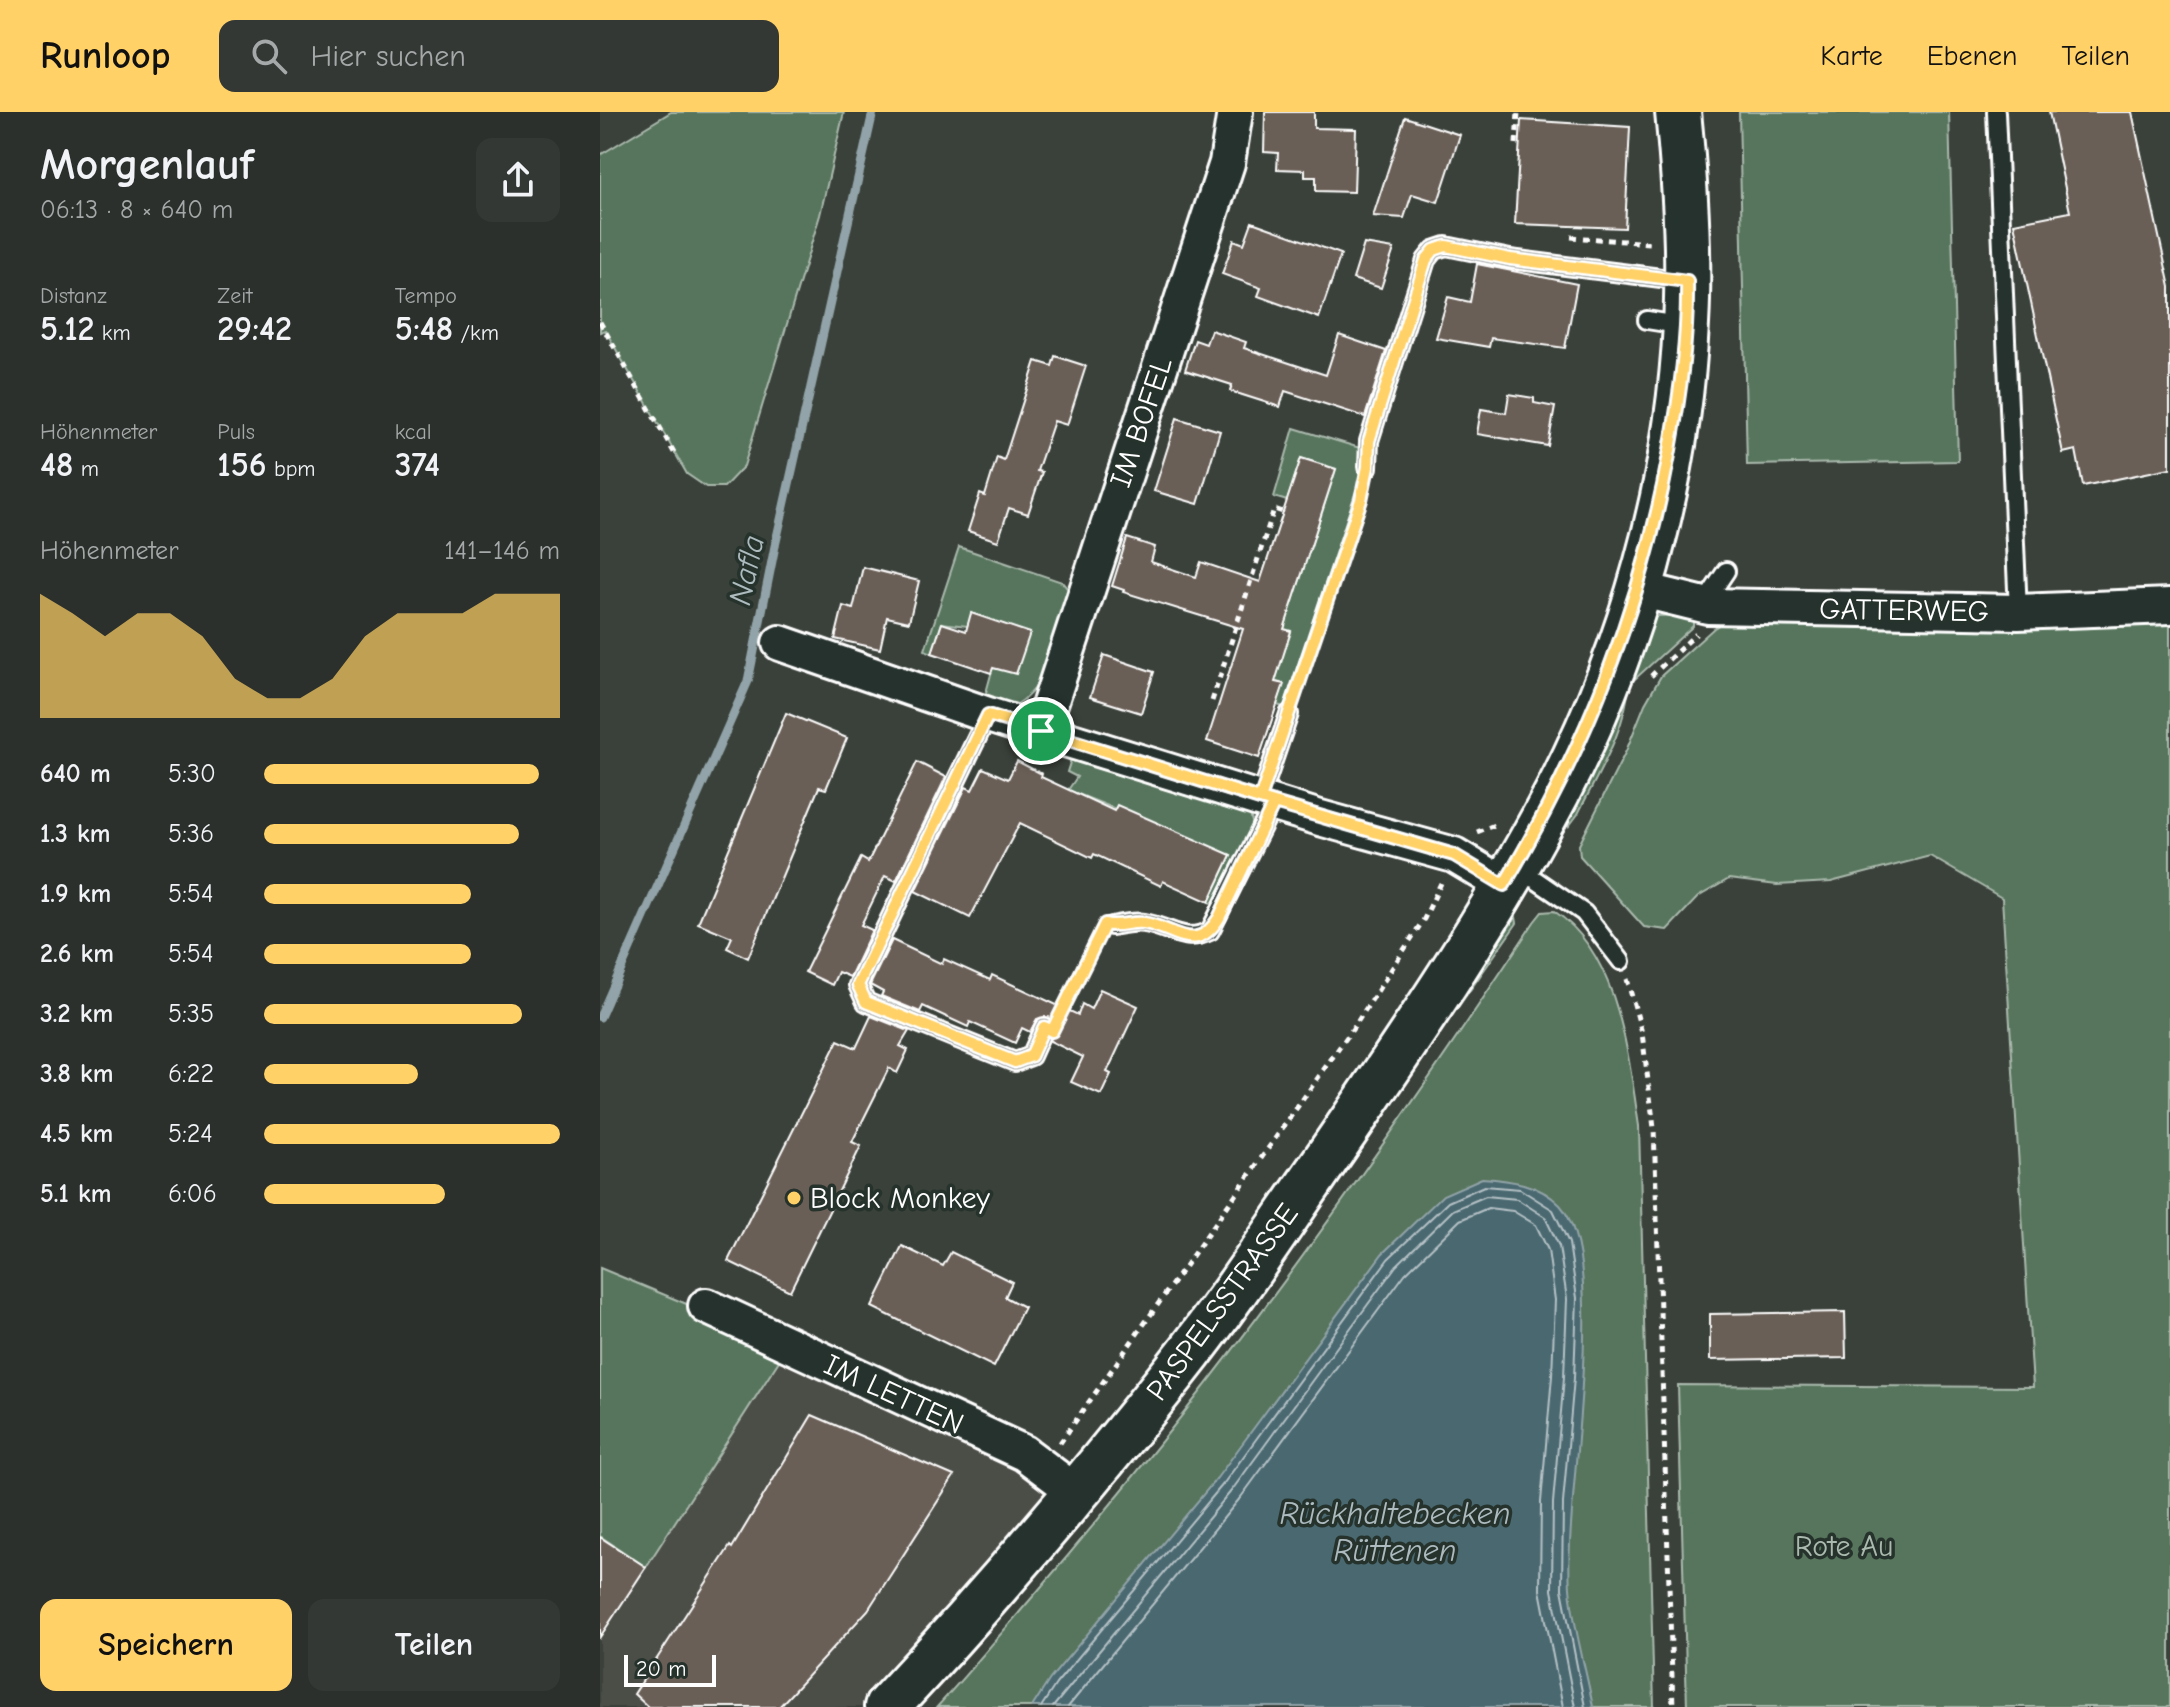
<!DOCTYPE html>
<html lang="de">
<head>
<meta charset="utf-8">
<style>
  :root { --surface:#2c302c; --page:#343834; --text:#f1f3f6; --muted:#a6a9a9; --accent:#ffd166 }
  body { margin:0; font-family:"Comic Neue",sans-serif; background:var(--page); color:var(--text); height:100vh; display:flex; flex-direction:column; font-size:30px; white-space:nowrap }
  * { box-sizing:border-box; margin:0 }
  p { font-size:26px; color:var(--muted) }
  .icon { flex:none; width:44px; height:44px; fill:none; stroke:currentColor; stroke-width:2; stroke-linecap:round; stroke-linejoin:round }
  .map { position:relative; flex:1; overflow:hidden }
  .drawer { display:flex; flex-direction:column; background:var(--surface); width:600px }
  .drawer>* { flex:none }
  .scale { position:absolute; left:24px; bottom:20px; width:92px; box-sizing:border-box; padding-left:8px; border:4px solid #fff; border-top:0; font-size:22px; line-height:28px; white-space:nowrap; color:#fff; -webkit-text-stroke:6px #26332d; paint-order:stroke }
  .pin { position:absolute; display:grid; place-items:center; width:68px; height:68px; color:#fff; margin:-34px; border:4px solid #fff; border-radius:50%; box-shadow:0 2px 8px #0007 }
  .round { display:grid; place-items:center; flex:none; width:84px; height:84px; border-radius:16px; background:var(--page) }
  .overview { display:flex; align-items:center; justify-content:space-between; height:136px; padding:0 40px }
  h1 { font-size:44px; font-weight:700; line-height:60px }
  .stats { display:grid; grid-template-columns:repeat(3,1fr); gap:12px; height:136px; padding:8px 40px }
  .stats div { display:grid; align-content:center }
  .stats b { font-size:34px; font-weight:700 }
  .stats small { font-size:22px; font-weight:400 }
  .stats p { font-size:22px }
  .chart { height:224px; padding:16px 40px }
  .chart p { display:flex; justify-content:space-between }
  .chart svg { width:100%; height:144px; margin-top:8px; fill:var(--accent); opacity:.7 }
  .button { display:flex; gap:16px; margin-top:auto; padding:16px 40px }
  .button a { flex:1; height:92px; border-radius:16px; background:var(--accent); color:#111; font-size:32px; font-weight:700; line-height:92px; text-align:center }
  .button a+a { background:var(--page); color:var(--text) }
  ul { padding:0 40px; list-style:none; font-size:26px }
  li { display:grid; grid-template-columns:128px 96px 1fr; align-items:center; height:60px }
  li i { height:20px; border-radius:10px; background:var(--accent) }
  header { display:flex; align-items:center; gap:48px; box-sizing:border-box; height:112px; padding:0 40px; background:var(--accent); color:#111 }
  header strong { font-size:38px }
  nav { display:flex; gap:44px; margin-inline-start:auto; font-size:28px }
  .search { width:560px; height:72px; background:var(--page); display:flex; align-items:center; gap:20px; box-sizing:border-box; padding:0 28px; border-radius:16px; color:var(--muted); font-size:30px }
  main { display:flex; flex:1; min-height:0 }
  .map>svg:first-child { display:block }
  .built { fill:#4c4d47 }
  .green { fill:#57745c; stroke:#abbaae; stroke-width:2 }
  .water { fill:#496770; stroke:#92a4a9; stroke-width:2 }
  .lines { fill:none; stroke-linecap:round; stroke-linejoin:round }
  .shore { stroke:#b6c2c6; stroke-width:2 }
  .stream { stroke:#92a4a9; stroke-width:9 }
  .building { fill:#6a5e57; stroke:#fff; stroke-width:2 }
  .lane-casing { stroke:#fff; stroke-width:22 }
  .street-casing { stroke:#fff; stroke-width:40 }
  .secondary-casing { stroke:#fff; stroke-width:50 }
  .path { stroke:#fff; stroke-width:5; stroke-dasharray:6 6; stroke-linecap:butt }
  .lane { stroke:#26332d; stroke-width:16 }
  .street { stroke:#26332d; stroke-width:34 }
  .secondary { stroke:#26332d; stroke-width:44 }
  .route-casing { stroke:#fff; stroke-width:16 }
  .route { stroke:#ffd166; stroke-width:10 }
  .poi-dot { fill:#ffd166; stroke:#26332d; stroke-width:3 }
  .labels { text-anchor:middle; stroke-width:7; stroke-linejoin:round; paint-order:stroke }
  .street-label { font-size:30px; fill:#fff; stroke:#26332d }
  .poi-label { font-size:30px; fill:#fff; stroke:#26332d; text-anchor:start }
  .park-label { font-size:30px; fill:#abbaae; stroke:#26332d }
  .water-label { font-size:32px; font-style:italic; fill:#adbbbf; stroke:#26332d }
</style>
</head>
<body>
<header>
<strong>Runloop</strong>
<div class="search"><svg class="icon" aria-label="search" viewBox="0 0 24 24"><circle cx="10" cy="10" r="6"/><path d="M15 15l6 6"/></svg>Hier suchen</div>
<nav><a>Karte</a><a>Ebenen</a><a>Teilen</a></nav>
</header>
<main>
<section class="drawer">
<div class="overview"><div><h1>Morgenlauf</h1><p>06:13 · 8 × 640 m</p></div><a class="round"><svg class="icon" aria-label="share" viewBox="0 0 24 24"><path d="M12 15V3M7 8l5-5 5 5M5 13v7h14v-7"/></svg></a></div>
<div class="stats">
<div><p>Distanz</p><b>5.12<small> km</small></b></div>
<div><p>Zeit</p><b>29:42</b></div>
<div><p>Tempo</p><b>5:48<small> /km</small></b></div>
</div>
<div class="stats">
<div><p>Höhenmeter</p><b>48<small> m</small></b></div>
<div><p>Puls</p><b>156<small> bpm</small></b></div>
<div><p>kcal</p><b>374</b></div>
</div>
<div class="chart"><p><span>Höhenmeter</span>141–146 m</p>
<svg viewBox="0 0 160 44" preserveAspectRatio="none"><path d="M0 44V6L10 12L20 19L30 12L40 12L50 19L60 32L70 38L80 38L90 32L100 19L110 12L120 12L130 12L140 6L150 6L160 6V44z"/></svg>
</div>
<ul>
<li><b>640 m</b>5:30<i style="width:93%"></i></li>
<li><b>1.3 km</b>5:36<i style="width:86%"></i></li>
<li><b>1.9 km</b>5:54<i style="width:70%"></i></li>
<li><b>2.6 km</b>5:54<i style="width:70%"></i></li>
<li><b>3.2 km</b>5:35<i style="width:87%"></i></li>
<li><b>3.8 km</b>6:22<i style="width:52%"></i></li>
<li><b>4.5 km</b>5:24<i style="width:100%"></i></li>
<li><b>5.1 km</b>6:06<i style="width:61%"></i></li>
</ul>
<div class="button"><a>Speichern</a><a>Teilen</a></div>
</section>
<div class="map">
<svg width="1570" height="1595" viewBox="0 0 1570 1595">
  <rect width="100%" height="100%" fill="#3a403a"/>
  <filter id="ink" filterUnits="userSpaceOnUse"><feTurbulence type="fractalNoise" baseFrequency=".0125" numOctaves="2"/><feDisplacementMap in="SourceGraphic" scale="16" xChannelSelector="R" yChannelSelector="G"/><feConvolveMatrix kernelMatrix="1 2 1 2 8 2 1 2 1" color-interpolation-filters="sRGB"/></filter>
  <g filter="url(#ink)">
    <path class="built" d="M189 1233 465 1370 265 1595H0V1424L47 1454Z"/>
    <g class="green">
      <path d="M71 0H244L220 103 144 354 124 375H106L87 362 5 218 0 220V43Z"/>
      <path d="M1139 0H1349L1358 349 1147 353Z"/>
      <path d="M694 316 760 336 763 358 684 595 677 593 683 572 631 555 684 540 691 520 684 517 736 357 701 346 687 389 674 385Z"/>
      <path d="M359 435 462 470 473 483C458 526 453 573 411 596L384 588 393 555 429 521 342 511 332 541 325 538Z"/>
      <path d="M1083 503 1093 509V514L1035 567 1034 556 1051 508 1058 504Z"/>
      <path d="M1133 505 1570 507V1595H1087L1078 1273 1433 1275 1402 786 1330 744 1231 770 1177 773 1129 767 1098 785 1067 818 1044 815 980 744 979 733 1026 639 1045 592 1061 564 1114 516Z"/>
      <path d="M1029 572C1026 618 998 661 978 702L969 714 968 710Z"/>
      <path d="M473 641 649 699 654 717 614 792 609 790 631 743 468 678 477 665 467 660Z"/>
      <path d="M954 799C1019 842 1028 942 1039 1014L1054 1595H337C371 1558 403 1519 436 1481 618 1270 781 1042 934 810L942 800Z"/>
      <path d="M916 805 917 811 636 1212Z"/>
      <path d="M0 1156 101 1198 184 1241 46 1455 0 1424Z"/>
    </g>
    <path class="water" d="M882 1066C909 1068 939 1071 960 1093 1012 1151 963 1392 970 1476 973 1515 986 1556 993 1595H432L450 1567 617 1366 782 1142 843 1083Z"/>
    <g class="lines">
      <g class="shore">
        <path d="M441 1595 456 1572 624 1371 788 1147 848 1090 884 1074 920 1077 953 1098 969 1131 977 1186 974 1266 963 1391 962 1477 985 1595"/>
        <path d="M453 1595 632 1378 796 1154 853 1098 886 1084 917 1087 945 1105 959 1134 967 1187 964 1265 953 1391 952 1478 975 1595"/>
        <path d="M468 1595 641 1385 805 1162 860 1108 888 1096 913 1099 936 1113 948 1138 955 1188 952 1264 941 1390 940 1478 963 1595"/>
      </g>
      <path class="stream" d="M0 905 148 569 175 434 273 0"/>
    </g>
    <g class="building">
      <path d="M665 0H714V16L756 17 754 80 716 79V65H705V58L677 57 678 41 664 40Z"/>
      <path d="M1449 0H1532L1570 175V356L1483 374 1476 338 1463 341 1414 111 1470 100Z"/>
      <path d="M805 5 860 23 838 90 812 82 804 106 773 104Z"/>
      <path d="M921 8 1030 15 1025 116 915 112Z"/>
      <path d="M652 110 741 142 719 206 658 184 661 176 622 162 634 128 644 132Z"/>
      <path d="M764 132 794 137 781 176 753 167Z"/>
      <path d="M877 152 977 172 965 236 891 226 889 235 836 226 848 185 870 190Z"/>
      <path d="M611 218 646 230 644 236 726 263 739 223 786 239 765 305 685 279 680 295 630 279 632 273 585 258 595 228 606 232Z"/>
      <path d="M455 244 486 254 467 313 454 309 437 359 442 360 428 402 409 396 398 429 368 419 380 382 385 384 397 345 404 348 436 249 452 254Z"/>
      <path d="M909 282 934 286V291L955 295 948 334 877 322 881 297 906 301Z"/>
      <path d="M577 306 620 319 598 392 554 379Z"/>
      <path d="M701 346 736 357 684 517 691 519 675 570 684 572 659 646 607 629 643 517 523 480 524 478 512 474 527 426 555 435 551 450 596 465 601 450 660 470Z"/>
      <path d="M263 455 319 469 309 510 287 505 280 537 235 527 243 494 253 497Z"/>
      <path d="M371 501 430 521 416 562 393 556 391 561 332 541 342 511 366 519Z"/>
      <path d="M504 543 554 560 541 601 490 585Z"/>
      <path d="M186 601 247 626 226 677 219 675 148 846 127 836 132 825 98 811Z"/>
      <path d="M417 649 442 662 441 665 514 699 517 693 631 743 609 790 563 769 561 774 494 742 492 746 420 711 370 806 315 779 366 675 372 678 383 656 408 667Z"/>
      <path d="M317 650 346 665 296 769 285 764 261 813 272 818 250 865 238 860 232 873 205 860 261 746 268 750Z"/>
      <path d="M292 828 342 852 344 847 390 868 392 863 478 903 482 892 491 897 500 877 538 894 507 960 511 962 501 983 471 970 483 945 450 929 455 915 449 905 437 907 430 920 422 916 415 931 370 910 368 915 323 894 320 900 281 884 283 880 270 873Z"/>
      <path d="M271 904 309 919 300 934 308 938 297 961 289 956 252 1030 261 1034 190 1179 128 1149 238 928 256 936Z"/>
      <path d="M302 1134 343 1154 351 1140 412 1170 405 1185 424 1195 394 1255 272 1195Z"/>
      <path d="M1245 1200 1246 1246 1110 1248V1202Z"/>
      <path d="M212 1303 354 1364 268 1498 179 1595H48L34 1582 130 1434 132 1436Z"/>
      <path d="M0 1425 46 1455 0 1525Z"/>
    </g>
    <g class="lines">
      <defs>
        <g id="lane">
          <path d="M1396 0 1418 500"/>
          <path d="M1047 208 1085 214"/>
          <path d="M768 355 769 329 826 148 834 138 846 134 910 147 1085 169"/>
          <path d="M1108 494 1110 483 1126 459"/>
          <path d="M388 603 258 873 266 890 415 950 431 944 444 915"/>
          <path d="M660 687 689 602"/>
          <path d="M917 755 984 801 1021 849"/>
          <path d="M512 814C522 812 534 809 544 811 570 815 584 832 610 819L674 691"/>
        </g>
        <g id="street">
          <path d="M1039 477 1108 494 1418 500 1570 494"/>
          <path d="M180 531 388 603 720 706 854 743 904 773"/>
          <path d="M441 619 627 51 635 0"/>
          <path d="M106 1194 424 1341 476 1380"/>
        </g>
        <path id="secondary" d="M287 1595C388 1487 484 1374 576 1258 631 1189 680 1113 731 1040 811 924 891 807 957 681 1031 538 1078 373 1086 212 1090 142 1085 70 1078 0"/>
      </defs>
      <use href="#lane" class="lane-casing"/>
      <use href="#street" class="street-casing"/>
      <use href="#secondary" class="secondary-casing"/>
      <g class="path">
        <path d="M916 32 918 0"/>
        <path d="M971 125 1050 131"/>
        <path d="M0 210 75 342"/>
        <path d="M1051 564 1096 522"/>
        <path d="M695 581 764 375"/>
        <path d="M612 589 674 397 683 400"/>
        <path d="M877 720 897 712"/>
        <path d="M1027 867 1042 921 1054 1016 1073 1595"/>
        <path d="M461 900 498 827"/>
        <path d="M460 1331 756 912 824 807 841 771"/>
      </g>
      <use href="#lane" class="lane"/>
      <use href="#street" class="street"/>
      <use href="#secondary" class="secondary"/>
    </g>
  </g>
  <g class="lines" filter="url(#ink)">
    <defs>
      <path id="route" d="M441 619 660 687 854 743 904 773C986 635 1041 497 1070 338 1080 282 1088 226 1087 169L910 147 846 134 834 138 826 148 769 329 768 355 761 388 660 687 674 691 619 806C595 844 576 816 544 811 531 809 518 816 505 812L452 919 444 915 431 944 415 950 266 890 258 873 388 603 441 619"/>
    </defs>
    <use href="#route" class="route-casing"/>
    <use href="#route" class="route"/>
  </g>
  <circle class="poi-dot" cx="194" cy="1086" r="8"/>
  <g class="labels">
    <g class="street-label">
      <text transform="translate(541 310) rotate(-71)" y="10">IM BOFEL</text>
      <text transform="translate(1304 498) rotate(1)" y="10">GATTERWEG</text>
      <text transform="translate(622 1190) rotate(-54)" y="10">PASPELSSTRASSE</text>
      <text transform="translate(294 1282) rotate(25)" y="10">IM LETTEN</text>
    </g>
    <g class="poi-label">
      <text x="210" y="1096">Block Monkey</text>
    </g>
    <g class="park-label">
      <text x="1244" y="1444">Rote Au</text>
    </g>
    <g class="water-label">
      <text transform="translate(146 458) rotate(-78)" y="11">Nafla</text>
      <text x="795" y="1412">Rückhaltebecken<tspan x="795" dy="37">Rüttenen</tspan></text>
    </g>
  </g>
</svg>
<div class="scale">20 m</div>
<div class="pin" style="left:441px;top:619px;background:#1e9e55"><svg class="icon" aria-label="arrive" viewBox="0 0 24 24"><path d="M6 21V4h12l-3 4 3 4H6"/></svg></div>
</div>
</main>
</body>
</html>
